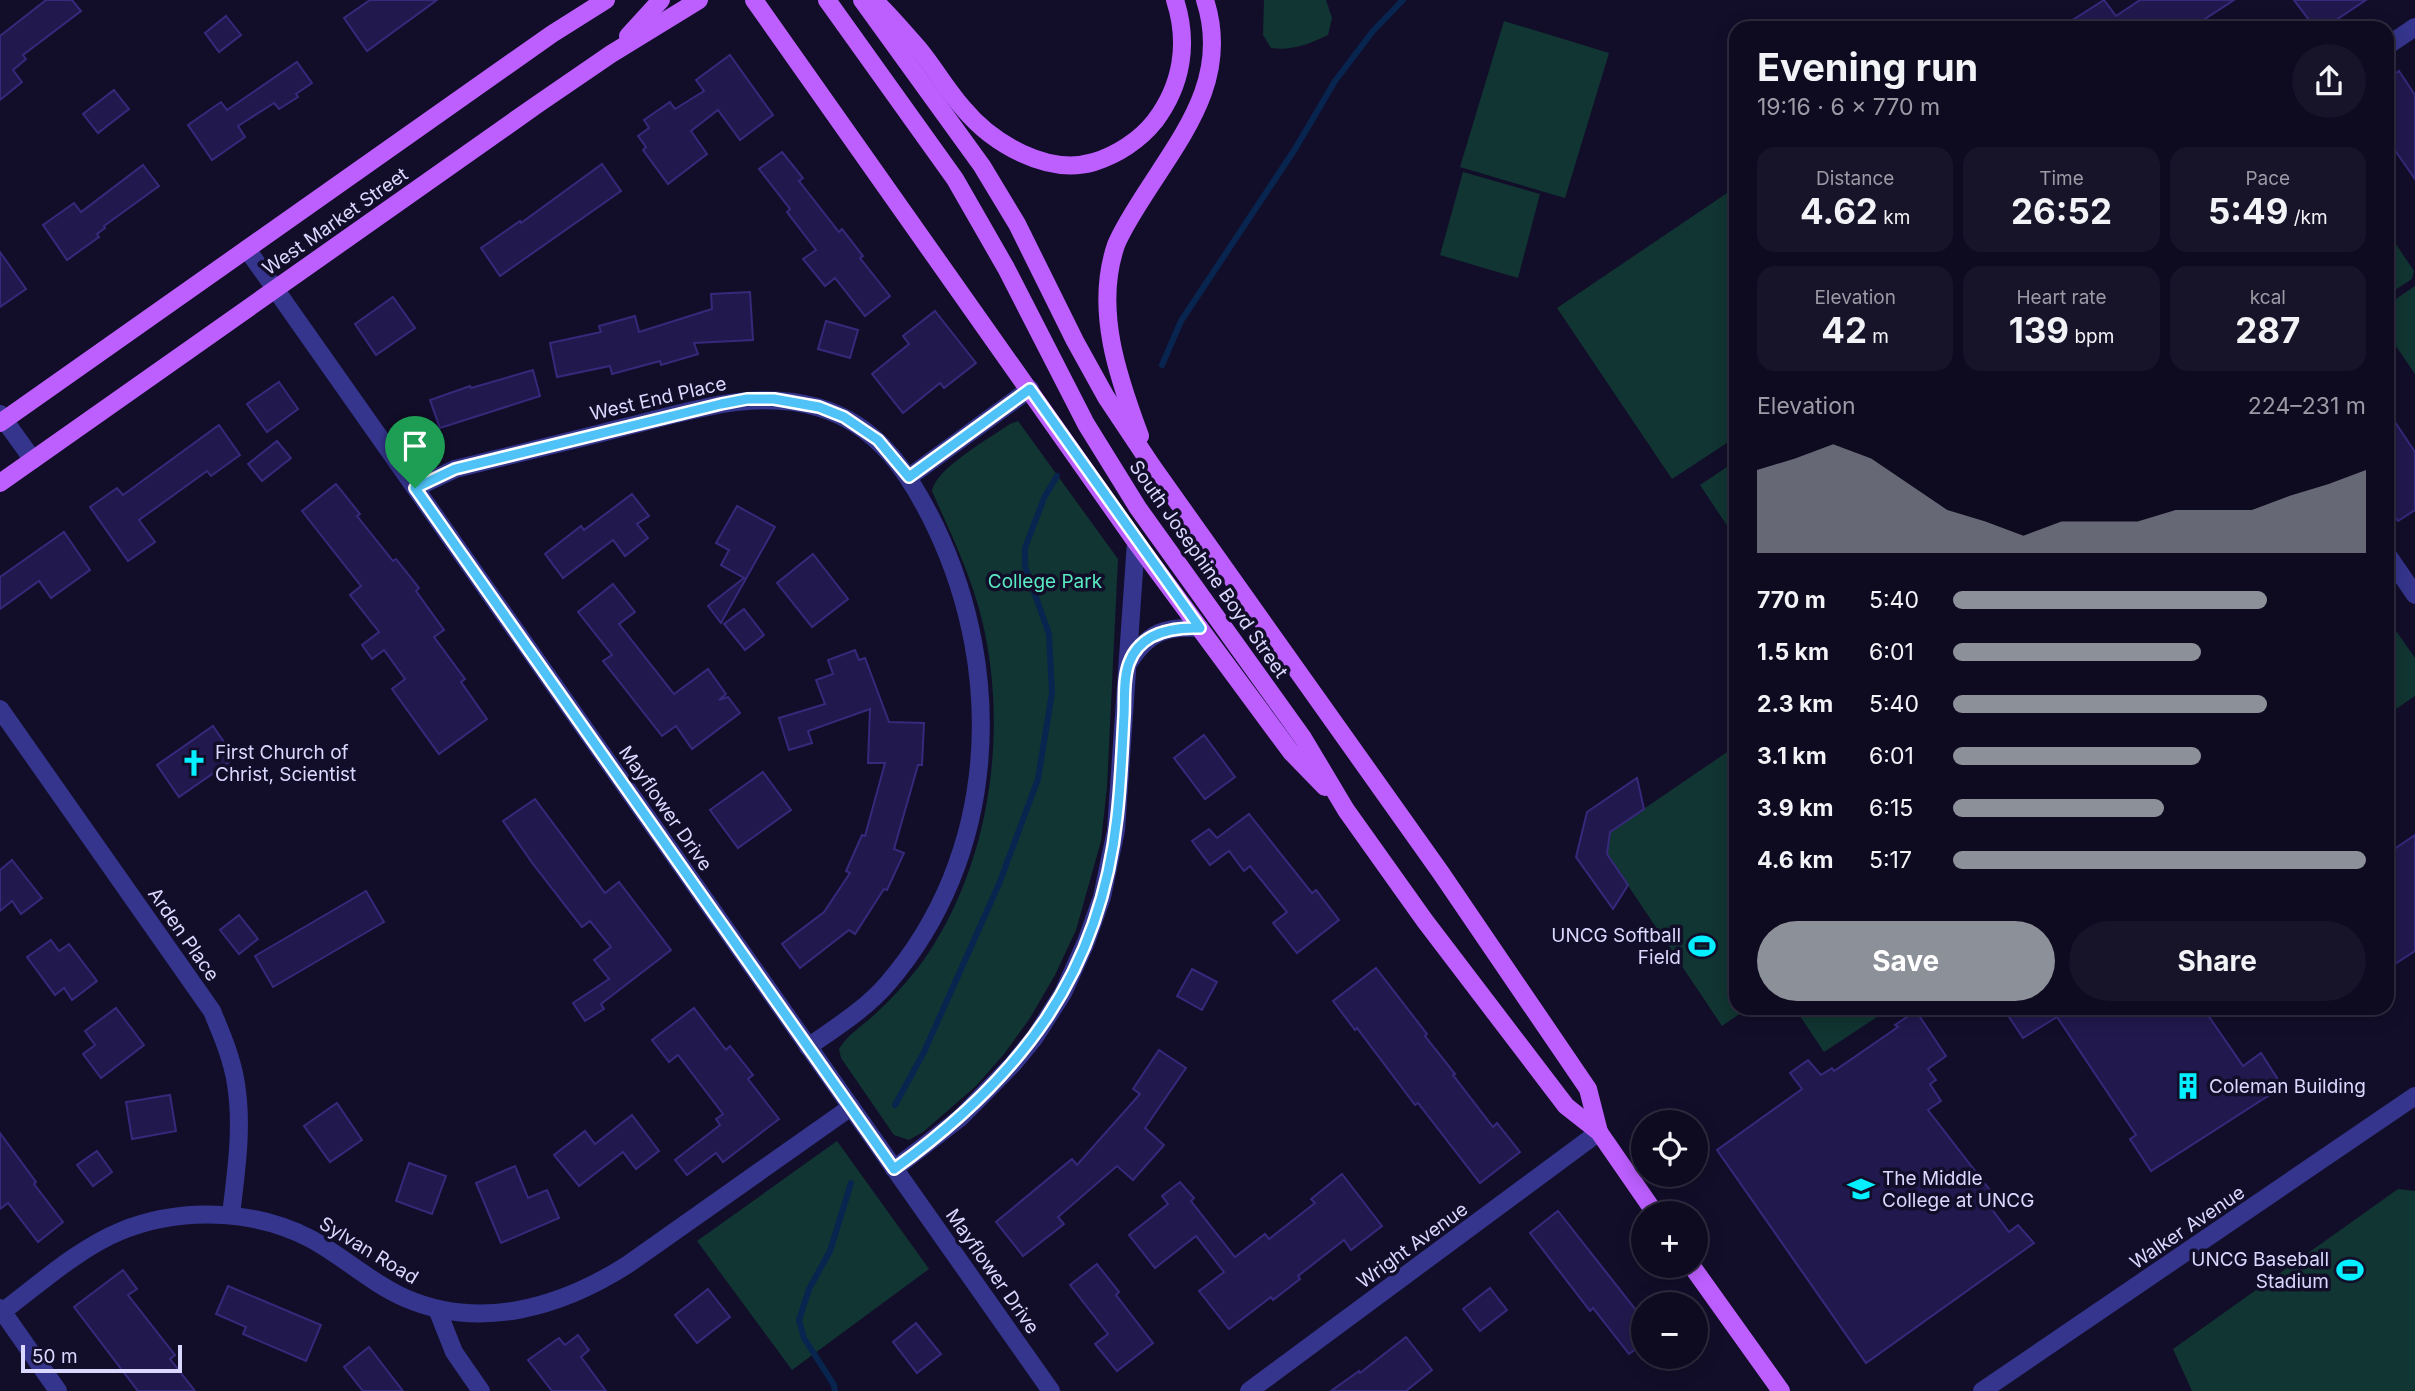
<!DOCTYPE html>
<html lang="en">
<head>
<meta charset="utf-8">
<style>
  :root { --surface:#0e0a20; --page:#171329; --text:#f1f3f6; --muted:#9b9aa5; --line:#2e2b3e; --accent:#8c9099 }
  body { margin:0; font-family:Inter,sans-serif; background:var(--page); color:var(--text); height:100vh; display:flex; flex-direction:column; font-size:26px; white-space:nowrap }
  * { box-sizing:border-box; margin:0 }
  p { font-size:23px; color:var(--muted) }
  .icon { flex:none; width:38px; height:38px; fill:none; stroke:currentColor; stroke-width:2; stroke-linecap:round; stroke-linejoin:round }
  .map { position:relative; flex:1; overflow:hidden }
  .panel { position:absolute; left:1729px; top:21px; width:665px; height:994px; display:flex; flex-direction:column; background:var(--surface); border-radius:21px; box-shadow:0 4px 18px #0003,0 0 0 2px var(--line) }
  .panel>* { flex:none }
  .fabs { position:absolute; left:1631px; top:1110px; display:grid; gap:14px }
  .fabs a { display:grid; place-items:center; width:77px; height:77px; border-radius:50%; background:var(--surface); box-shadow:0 4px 18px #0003,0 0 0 2px var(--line); font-size:35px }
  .scale { position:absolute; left:21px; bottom:18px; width:161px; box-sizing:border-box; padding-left:7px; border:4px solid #dbd8ff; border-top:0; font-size:19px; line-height:24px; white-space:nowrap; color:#dbd8ff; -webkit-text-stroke:5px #120e2a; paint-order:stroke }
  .pin { position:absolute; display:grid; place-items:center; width:60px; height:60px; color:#fff; margin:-72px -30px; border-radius:50% 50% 50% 0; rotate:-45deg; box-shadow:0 0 7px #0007 }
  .pin .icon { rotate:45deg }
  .round { display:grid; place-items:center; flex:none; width:74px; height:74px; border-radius:37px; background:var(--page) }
  .headline { display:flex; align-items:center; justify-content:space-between; height:119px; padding:0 28px }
  h1 { font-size:38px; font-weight:700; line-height:52px }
  .metrics { display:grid; grid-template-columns:repeat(3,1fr); gap:10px; height:119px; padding:7px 28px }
  .metrics div { display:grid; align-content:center; border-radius:18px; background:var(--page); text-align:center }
  .metrics b { font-size:35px; font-weight:700 }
  .metrics small { font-size:19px; font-weight:400 }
  .metrics p { font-size:19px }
  .chart { height:196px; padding:14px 28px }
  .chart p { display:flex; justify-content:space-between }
  .chart svg { width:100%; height:126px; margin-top:7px; fill:var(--accent); opacity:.7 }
  .action { display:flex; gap:14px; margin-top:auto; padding:14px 28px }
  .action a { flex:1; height:80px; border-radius:42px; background:var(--accent); color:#fff; font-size:28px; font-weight:700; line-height:80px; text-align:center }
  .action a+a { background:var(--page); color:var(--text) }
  ul { padding:0 28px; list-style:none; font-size:23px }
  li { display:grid; grid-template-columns:112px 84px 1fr; align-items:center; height:52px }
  li i { height:18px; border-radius:9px; background:var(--accent) }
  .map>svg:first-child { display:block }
  .green { fill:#113532 }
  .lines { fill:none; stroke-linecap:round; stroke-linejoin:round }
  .stream { stroke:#082550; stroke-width:6 }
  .building { fill:#21194d; stroke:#36297b; stroke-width:2 }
  .minor { stroke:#35358d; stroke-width:18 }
  .major { stroke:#bd5fff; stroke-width:18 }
  .route-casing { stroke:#fff; stroke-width:14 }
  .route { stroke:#4fc3f7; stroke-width:9 }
  .labels { text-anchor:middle; stroke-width:7; stroke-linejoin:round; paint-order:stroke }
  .street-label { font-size:19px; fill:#dbd8ff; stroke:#120e2a }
  .park-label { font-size:19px; fill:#58eac0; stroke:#120e2a }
  .poi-label { font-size:19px; fill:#dbd8ff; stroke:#120e2a; text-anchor:start }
</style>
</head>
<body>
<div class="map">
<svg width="2415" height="1391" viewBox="0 0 2415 1391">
  <rect width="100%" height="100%" fill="#120e2a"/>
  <g class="green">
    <path d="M1264 0H1326L1332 18 1328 35C1309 44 1292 51 1271 48L1263 35Z"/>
    <path d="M1504 21 1609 53 1565 198 1460 167Z"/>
    <path d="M1463 172 1540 194 1518 278 1440 255Z"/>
    <path d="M1736 187V437L1672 479 1557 308Z"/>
    <path d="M2387 231 2414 271 2412 279 2387 295Z"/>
    <path d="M2415 286V374L2387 333V305Z"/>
    <path d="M1018 421 1118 559 1107 787 1101 841 1076 930 1055 975 1030 1018 1004 1054 976 1086 923 1132 909 1140 894 1135 841 1058 839 1049C847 1035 861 1027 873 1016 891 1000 908 981 923 961 990 866 1009 732 982 620 971 575 951 534 932 491 936 468 990 438 1010 424Z"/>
    <path d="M1736 461V539L1700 485Z"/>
    <path d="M2387 618 2415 658V696L2387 715Z"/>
    <path d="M1736 746V1008H1748L1722 1026 1607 854 1610 832Z"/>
    <path d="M1813 1008H1880L1883 1013 1824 1052 1800 1016Z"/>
    <path d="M837 1141 929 1269 792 1370 697 1241Z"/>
    <path d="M2398 1189 2415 1191V1391H2192L2173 1349Z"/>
  </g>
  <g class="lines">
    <g class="stream">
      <path d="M1162 365 1181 321 1295 149 1335 81 1373 31 1403 0"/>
      <path d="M895 1105 924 1052 999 884 1038 779 1052 693 1049 634 1025 566V548L1044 498 1057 476"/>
      <path d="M835 1391 834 1385 804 1338 799 1320 809 1289 830 1251 851 1183"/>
    </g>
  </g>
  <g class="building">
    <path d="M46 0H72L81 11 23 55 26 59 13 70 22 82 0 100V36Z"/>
    <path d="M370 0H437L367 51 344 18Z"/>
    <path d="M2104 0 2116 16 2140 0H2234L2191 28H2060Z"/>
    <path d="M2294 0H2366L2324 28H2315Z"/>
    <path d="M226 16 241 35 219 52 205 33Z"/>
    <path d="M730 55 773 115 740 140 718 110 691 131 707 154 668 184 643 150 646 147 638 136 649 128 644 120 670 102 675 109 704 91 696 80Z"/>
    <path d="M297 62 312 83 296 94 298 97 279 109 274 103 238 126 245 137 212 160 188 125 221 102 227 110Z"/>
    <path d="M2399 71 2415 95V179L2387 139V79Z"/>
    <path d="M114 90 129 109 98 133 83 114Z"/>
    <path d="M782 152 803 178 799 181 839 232 842 229 863 256 860 258 890 296 865 316 835 278 825 286 803 259 816 250 787 212 790 209 759 169Z"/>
    <path d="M602 164 621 191 500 276 481 248 520 221 521 223Z"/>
    <path d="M143 165 159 186 104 226 105 228 97 234 99 237 67 260 43 225 74 203 81 212Z"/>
    <path d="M0 252 26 289 0 307Z"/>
    <path d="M750 292 753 340 694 343 698 354 661 365 660 361 612 374 610 366 557 377 550 343 601 332 599 326 635 316 639 332 712 309 711 294Z"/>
    <path d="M393 297 415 328 376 355 355 324Z"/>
    <path d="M935 311 976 363 944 388 940 383 903 413 872 374 909 344 903 336Z"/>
    <path d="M826 321 858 330 850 358 818 349Z"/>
    <path d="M533 370 540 396 440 428 430 400 470 386 471 388Z"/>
    <path d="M279 382 298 409 267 432 247 404Z"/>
    <path d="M2387 410 2415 452V510L2398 521 2387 506Z"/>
    <path d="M219 425 240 455 211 476 207 471 139 520 155 542 128 561 90 507 117 488 123 495Z"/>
    <path d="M277 441 291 458 262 481 248 464Z"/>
    <path d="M336 484 360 514 357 516 393 561 396 559 419 588 416 591 444 630 434 637 465 679 461 682 487 719 439 754 392 689 405 679 384 650 372 659 362 645 379 632 350 595 361 586 302 511Z"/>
    <path d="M632 494 649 516 637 524 648 538 625 556 613 540 563 578 545 554 581 526 584 530Z"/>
    <path d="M737 506 775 527 721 623 708 606 744 578 721 565 729 550 716 543Z"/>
    <path d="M64 532 90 570 51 598 39 581 0 609V577Z"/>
    <path d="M813 554 848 599 812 627 777 583Z"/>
    <path d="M613 584 635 612 619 624 674 694 708 669 726 694 719 700 728 697 740 713 692 749 676 726 662 736 603 661 612 655 578 612Z"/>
    <path d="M744 609 764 635 745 650 724 624Z"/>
    <path d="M855 650 859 660 865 658 889 722 924 723 922 765H918L894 849 904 853 887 890 884 889 855 934 849 930 800 968 782 944 824 912 850 873 846 871 862 835 865 836 885 763H868L870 709 808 731 812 743 789 750 779 718 825 704 816 680 833 674 828 660Z"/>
    <path d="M213 726 235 758 179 797 157 765Z"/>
    <path d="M1204 735 1235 777 1205 799 1174 758Z"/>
    <path d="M763 772 791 810 738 848 710 810Z"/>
    <path d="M1637 778 1644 809 1610 832 1607 854 1628 885 1613 909 1576 857 1587 812Z"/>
    <path d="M535 799 605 893 619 882 671 950 601 1004 604 1009 585 1021 573 1003 609 979 594 960 611 947 590 921 582 927 533 864 503 821Z"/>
    <path d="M1249 814 1312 893 1316 890 1339 920 1297 953 1273 923 1287 912 1250 866 1244 871 1229 851 1210 865 1192 841 1209 829 1217 838Z"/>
    <path d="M2415 835V951L2387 969V854Z"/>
    <path d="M12 860 42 898 21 914 12 901 0 911V870Z"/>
    <path d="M366 891 384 922 273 987 255 956Z"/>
    <path d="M239 915 258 939 239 954 220 930Z"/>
    <path d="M51 940 59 951 69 944 97 981 72 1000 64 988 55 995 27 957Z"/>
    <path d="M1376 968 1427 1034 1425 1036 1455 1074 1453 1075 1493 1127 1497 1123 1520 1152 1480 1183 1418 1103 1415 1105 1357 1028 1355 1030 1333 1001Z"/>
    <path d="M1192 969 1217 982 1202 1010 1177 996Z"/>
    <path d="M116 1008 144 1045 101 1078 83 1054 95 1045 85 1031Z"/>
    <path d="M694 1008 726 1050 730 1046 753 1075 748 1079 779 1119 723 1162 716 1153 687 1175 675 1160 720 1125 716 1119 723 1114 678 1055 669 1062 652 1040Z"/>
    <path d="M2003 1008H2203L2243 1066 2261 1053 2279 1081 2265 1091 2268 1096 2151 1171 2130 1139 2136 1135 2057 1017 2023 1038Z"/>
    <path d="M1916 1011 1946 1056 1928 1069 1936 1080 1930 1084 1941 1101 1928 1110 1996 1198 1988 1204 2009 1232 2018 1225 2034 1243 1866 1363 1717 1150 1802 1089 1790 1073 1808 1060 1821 1075 1832 1068 1834 1071 1898 1027 1895 1025Z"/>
    <path d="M1159 1050 1186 1068 1145 1128 1164 1145 1133 1180 1117 1166 1058 1217 1064 1224 1023 1256 996 1222 1072 1159 1077 1165 1140 1094 1133 1089Z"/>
    <path d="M170 1095 176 1131 132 1139 126 1102Z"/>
    <path d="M337 1103 362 1140 330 1162 304 1126Z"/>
    <path d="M632 1115 659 1151 636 1169 623 1152 579 1186 554 1155 585 1131 595 1144Z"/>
    <path d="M0 1133 36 1182 34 1184 63 1222 38 1242 8 1203 0 1209Z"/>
    <path d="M97 1151 112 1172 93 1186 77 1165Z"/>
    <path d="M409 1163 446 1176 432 1214 396 1201Z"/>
    <path d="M515 1166 528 1198 547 1190 559 1218 501 1243 476 1183Z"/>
    <path d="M1342 1174 1382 1226 1351 1250 1344 1240 1298 1276 1300 1279 1273 1300 1271 1297 1229 1329 1199 1291 1224 1272 1196 1236 1155 1268 1129 1235 1168 1204 1162 1196 1180 1182 1194 1198 1191 1201 1235 1257 1265 1234 1269 1239 1315 1203 1311 1199Z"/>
    <path d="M1558 1211 1643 1319V1344L1629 1354 1593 1308 1590 1311 1530 1233Z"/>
    <path d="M1097 1264 1119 1292 1116 1295 1153 1343 1117 1371 1095 1344 1108 1334 1070 1285Z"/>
    <path d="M123 1270 137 1289 128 1295 175 1355 170 1359 195 1391H138L74 1307Z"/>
    <path d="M228 1286 321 1325 306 1361 243 1334 246 1327 216 1314Z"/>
    <path d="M1490 1288 1507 1310 1480 1331 1463 1309Z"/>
    <path d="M708 1289 730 1317 697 1343 675 1315Z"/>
    <path d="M916 1323 941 1354 917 1373 893 1342Z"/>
    <path d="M578 1335 589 1350 581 1357 606 1391H552L528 1360 559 1338 565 1345Z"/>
    <path d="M1406 1337 1432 1370 1406 1391H1331L1359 1371 1360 1373Z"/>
    <path d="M369 1347 403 1391H363L344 1367Z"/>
  </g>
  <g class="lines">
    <g class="minor">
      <path d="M2387 46 2415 27"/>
      <path d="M247 249 1051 1391"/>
      <path d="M0 414 33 460"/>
      <path d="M909 477 1030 389"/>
      <path d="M415 488 455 469C511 455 566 442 621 428 685 413 751 388 817 407 878 424 910 474 936 528 1006 676 997 856 888 983 866 1009 835 1028 808 1047"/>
      <path d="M2387 554 2415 595"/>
      <path d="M1129 662C1149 632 1165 626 1200 628"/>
      <path d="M0 709 212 1011C222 1035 232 1058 236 1084 243 1128 236 1172 231 1215"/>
      <path d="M894 1169 960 1118 1013 1064 1035 1037 1063 993 1086 942 1102 897 1116 830 1136 542"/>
      <path d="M0 1308 58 1391"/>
      <path d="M437 1309 454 1352 481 1391"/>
      <path d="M2 1312C38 1285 79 1248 121 1231 180 1207 254 1209 311 1239 344 1257 371 1283 405 1298 481 1331 561 1307 627 1265L851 1107"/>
      <path d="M1249 1391 1599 1132"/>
      <path d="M1982 1391 2415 1096"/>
    </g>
    <g class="major">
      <path d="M754 0 1136 542 1291 752 1325 787"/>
      <path d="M827 0 955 179 1006 268 1086 424 1138 508 1303 738 1346 810 1425 921 1566 1106 1599 1132 1655 1213"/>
      <path d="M862 0 982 166 1017 224 1075 341 1106 397 1152 466 1441 873 1588 1089 1599 1132"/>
      <path d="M878 4C892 18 905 33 918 48 934 67 946 89 963 108 992 143 1047 176 1094 162 1117 155 1140 140 1155 121 1182 85 1189 43 1175 0"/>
      <path d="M628 36 661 0"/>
      <path d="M0 423 552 34 606 0"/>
      <path d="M1140 436C1118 377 1094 309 1116 245 1123 228 1135 210 1145 194 1184 133 1230 77 1205 0"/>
      <path d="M0 483 538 104 611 54 699 0"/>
      <path d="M1691 1265 1781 1391"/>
    </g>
  </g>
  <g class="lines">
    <defs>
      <path id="route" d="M1030 389 1200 628C1172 627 1140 633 1129 663 1123 679 1125 699 1124 716 1122 749 1121 783 1117 817 1100 975 1020 1078 894 1169L415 488 455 469 721 404 747 399H774L819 407 844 417 878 440 909 477Z"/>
    </defs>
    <use href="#route" class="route-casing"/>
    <use href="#route" class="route"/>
  </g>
  <defs>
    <symbol id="church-bare" viewBox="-9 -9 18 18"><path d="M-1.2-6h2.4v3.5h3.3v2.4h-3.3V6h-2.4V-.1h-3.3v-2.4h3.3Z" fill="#04efff" stroke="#120e2a" stroke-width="2.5" paint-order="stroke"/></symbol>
    <symbol id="stadium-bare" viewBox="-9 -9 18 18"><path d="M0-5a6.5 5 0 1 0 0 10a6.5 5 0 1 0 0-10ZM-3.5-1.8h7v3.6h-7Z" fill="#04efff" stroke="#120e2a" stroke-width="2.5" paint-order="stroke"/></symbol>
    <symbol id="building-bare" viewBox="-9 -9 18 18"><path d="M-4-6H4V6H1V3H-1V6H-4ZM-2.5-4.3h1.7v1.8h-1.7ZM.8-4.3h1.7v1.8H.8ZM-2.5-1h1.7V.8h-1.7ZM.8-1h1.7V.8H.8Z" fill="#04efff" stroke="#120e2a" stroke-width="2.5" paint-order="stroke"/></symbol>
    <symbol id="school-bare" viewBox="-9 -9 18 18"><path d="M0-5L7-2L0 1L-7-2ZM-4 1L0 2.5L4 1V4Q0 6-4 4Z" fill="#04efff" stroke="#120e2a" stroke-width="2.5" paint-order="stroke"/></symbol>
  </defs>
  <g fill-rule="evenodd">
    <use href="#church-bare" x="175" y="744" width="38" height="38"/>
    <use href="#stadium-bare" x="1683" y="927" width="38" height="38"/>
    <use href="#building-bare" x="2169" y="1067" width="38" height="38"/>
    <use href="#school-bare" x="1842" y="1170" width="38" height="38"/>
    <use href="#stadium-bare" x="2331" y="1251" width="38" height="38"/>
  </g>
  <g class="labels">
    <g class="street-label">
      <text transform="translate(335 221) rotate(-35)" y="7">West Market Street</text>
      <text transform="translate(658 398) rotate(-13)" y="7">West End Place</text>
      <text transform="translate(1209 569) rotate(55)" y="7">South Josephine Boyd Street</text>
      <text transform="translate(666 808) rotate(55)" y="7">Mayflower Drive</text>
      <text transform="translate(184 934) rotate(55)" y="7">Arden Place</text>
      <text transform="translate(2187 1227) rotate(-34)" y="7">Walker Avenue</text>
      <text transform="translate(1412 1245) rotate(-36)" y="7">Wright Avenue</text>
      <text transform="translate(369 1250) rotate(31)" y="7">Sylvan Road</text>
      <text transform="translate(993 1271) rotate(55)" y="7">Mayflower Drive</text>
    </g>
    <g class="park-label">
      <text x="1045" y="588">College Park</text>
    </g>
    <g class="poi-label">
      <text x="215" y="759">First Church of<tspan x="215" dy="22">Christ, Scientist</tspan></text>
      <text x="1681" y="942" text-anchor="end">UNCG Softball<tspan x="1681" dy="22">Field</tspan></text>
      <text x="2209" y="1093">Coleman Building</text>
      <text x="1882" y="1185">The Middle<tspan x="1882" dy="22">College at UNCG</tspan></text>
      <text x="2329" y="1266" text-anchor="end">UNCG Baseball<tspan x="2329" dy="22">Stadium</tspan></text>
    </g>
  </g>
</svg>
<div class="fabs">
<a><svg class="icon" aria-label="locate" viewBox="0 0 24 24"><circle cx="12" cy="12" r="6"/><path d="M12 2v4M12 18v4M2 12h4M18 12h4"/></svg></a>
<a>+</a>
<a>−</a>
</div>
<div class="scale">50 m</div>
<div class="pin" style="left:415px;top:488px;background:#1e9e55"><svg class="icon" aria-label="arrive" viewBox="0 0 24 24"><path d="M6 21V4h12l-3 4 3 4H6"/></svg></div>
<section class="panel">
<div class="headline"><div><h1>Evening run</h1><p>19:16 · 6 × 770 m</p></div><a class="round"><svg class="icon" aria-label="share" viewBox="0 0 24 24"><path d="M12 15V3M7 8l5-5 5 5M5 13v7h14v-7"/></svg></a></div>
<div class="metrics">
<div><p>Distance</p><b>4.62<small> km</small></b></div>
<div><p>Time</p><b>26:52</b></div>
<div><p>Pace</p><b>5:49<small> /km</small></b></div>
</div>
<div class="metrics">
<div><p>Elevation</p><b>42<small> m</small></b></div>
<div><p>Heart rate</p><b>139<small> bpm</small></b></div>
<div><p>kcal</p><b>287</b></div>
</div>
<div class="chart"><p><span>Elevation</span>224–231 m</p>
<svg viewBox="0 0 160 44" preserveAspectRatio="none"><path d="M0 44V15L10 11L20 6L30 11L40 20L50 29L60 33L70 38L80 33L90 33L100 33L110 29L120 29L130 29L140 24L150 20L160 15V44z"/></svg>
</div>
<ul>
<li><b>770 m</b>5:40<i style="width:76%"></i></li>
<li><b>1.5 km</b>6:01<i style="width:60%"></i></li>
<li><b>2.3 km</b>5:40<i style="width:76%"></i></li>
<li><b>3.1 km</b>6:01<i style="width:60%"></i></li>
<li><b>3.9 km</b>6:15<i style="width:51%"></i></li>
<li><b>4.6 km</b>5:17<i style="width:100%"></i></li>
</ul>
<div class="action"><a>Save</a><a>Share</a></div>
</section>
</div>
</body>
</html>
